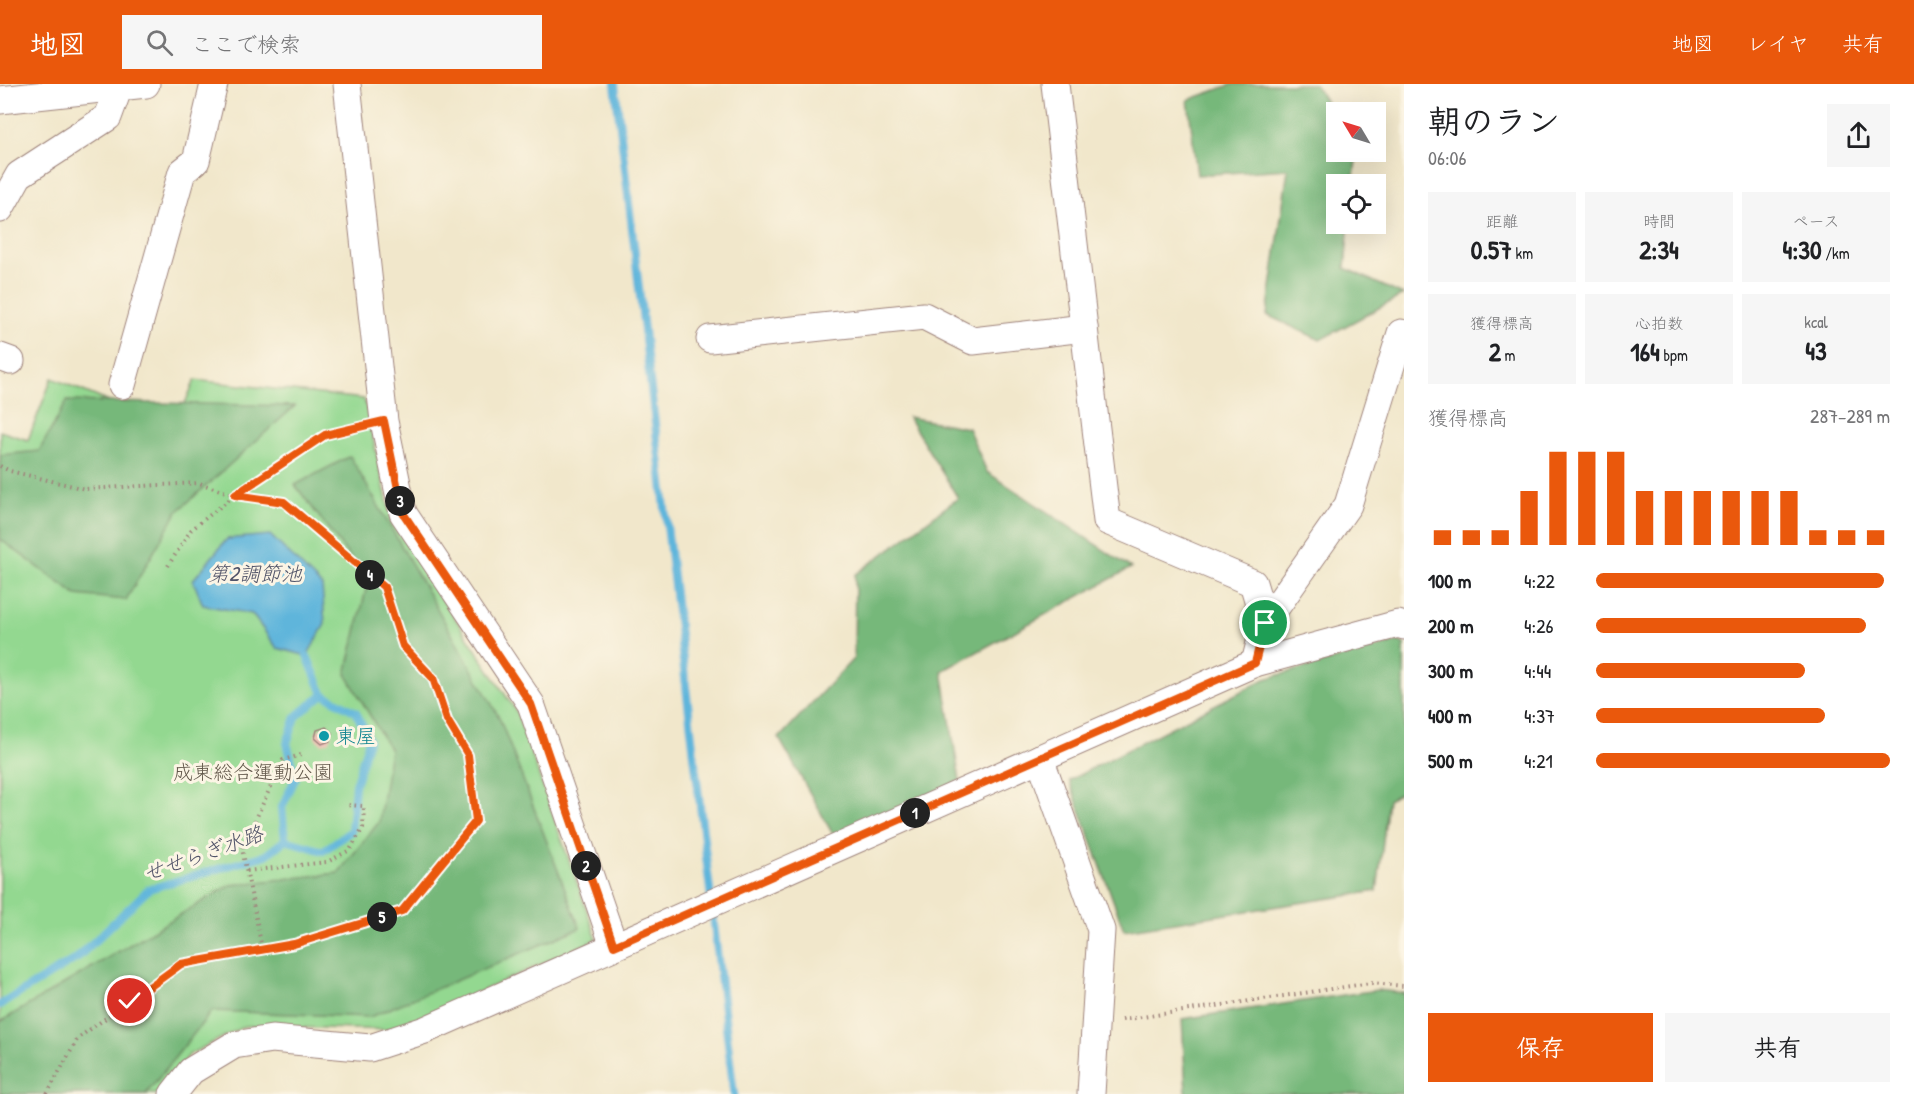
<!DOCTYPE html>
<html lang="ja">
<head>
<meta charset="utf-8">
<style>
  :root { --surface:#fff; --page:#f6f6f6; --text:#202124; --muted:#757577; --accent:#ea580c }
  body { margin:0; font-family:"Patrick Hand","Klee One",sans-serif; background:var(--page); color:var(--text); height:100vh; display:flex; flex-direction:column; font-size:22px; white-space:nowrap }
  * { box-sizing:border-box; margin:0 }
  p { font-size:20px; color:var(--muted) }
  .icon { flex:none; width:33px; height:33px; fill:none; stroke:currentColor; stroke-width:2; stroke-linecap:round; stroke-linejoin:round }
  .map { position:relative; flex:1; overflow:hidden }
  .drawer { display:flex; flex-direction:column; background:var(--surface); width:510px }
  .drawer>* { flex:none }
  .needle { width:39px; rotate:308deg }
  .controls { position:absolute; left:1326px; top:18px; display:grid; gap:12px }
  .controls a { display:grid; place-items:center; width:60px; height:60px; border-radius:0px; background:var(--surface); box-shadow:0 6px 24px #0002; font-size:30px }
  .pin { position:absolute; display:grid; place-items:center; width:51px; height:51px; color:#fff; margin:-26px; border:3px solid #fff; border-radius:50%; box-shadow:0 2px 6px #0007 }
  .km { position:absolute; width:30px; height:30px; margin:-15px; border-radius:50%; background:#222; color:#fff; font-size:16px; line-height:30px; text-align:center }
  .round { display:grid; place-items:center; flex:none; width:63px; height:63px; border-radius:0px; background:var(--page) }
  .summary { display:flex; align-items:center; justify-content:space-between; height:102px; padding:0 24px }
  h1 { font-size:33px; font-weight:800; line-height:45px }
  .figures { display:grid; grid-template-columns:repeat(3,1fr); gap:9px; height:102px; padding:6px 24px }
  .figures div { display:grid; align-content:center; border-radius:0px; background:var(--page); text-align:center }
  .figures b { font-size:26px; font-weight:800 }
  .figures small { font-size:16px; font-weight:400 }
  .figures p { font-size:16px }
  .chart { height:168px; padding:12px 24px }
  .chart p { display:flex; justify-content:space-between }
  .chart svg { width:100%; height:108px; margin-top:6px; stroke:var(--accent); stroke-width:6 }
  .cta { display:flex; gap:12px; margin-top:auto; padding:12px 24px }
  .cta a { flex:1; height:69px; border-radius:0px; background:var(--accent); color:#fff; font-size:24px; font-weight:800; line-height:69px; text-align:center }
  .cta a+a { background:var(--page); color:var(--text) }
  ul { padding:0 24px; list-style:none; font-size:20px }
  li { display:grid; grid-template-columns:96px 72px 1fr; align-items:center; height:45px }
  li i { height:15px; border-radius:8px; background:var(--accent) }
  header { display:flex; align-items:center; gap:36px; box-sizing:border-box; height:84px; padding:0 30px; background:var(--accent); color:#fff }
  header strong { font-size:28px }
  nav { display:flex; gap:33px; margin-inline-start:auto; font-size:21px }
  .search { width:420px; height:54px; background:var(--page); display:flex; align-items:center; gap:15px; box-sizing:border-box; padding:0 21px; border-radius:0px; color:var(--muted); font-size:22px }
  main { display:flex; flex:1; min-height:0 }
  .map>svg:first-child { display:block }
  .green { fill:#93d890; stroke:#6e7c5e; stroke-width:1.5 }
  .forest { fill:#76b87a; stroke:#606c52; stroke-width:1.5 }
  .water { fill:#5fb5db; stroke:#546a83; stroke-width:1.5 }
  .lines { fill:none; stroke-linecap:round; stroke-linejoin:round }
  .stream { stroke:#5fb5db; stroke-width:8 }
  .building { fill:#ecaba6 }
  .minor-casing { stroke:#9e837b; stroke-width:29 }
  .path { stroke:#9e837b; stroke-width:4; stroke-dasharray:1.5 4.5; stroke-linecap:butt }
  .minor { stroke:#fff; stroke-width:27 }
  .route-casing { stroke:#fff; stroke-width:12 }
  .route { stroke:#ea580c; stroke-width:8 }
  .culture-dot { fill:#0f9aa8; stroke:#fcf5e5; stroke-width:2 }
  .labels { text-anchor:middle; stroke-width:6; stroke-linejoin:round; paint-order:stroke }
  .culture-label { font-size:20px; fill:#0d838f; stroke:#fcf5e5; text-anchor:start }
  .park-label { font-size:20px; fill:#605649; stroke:#fcf5e5 }
  .water-label { font-size:21px; font-style:italic; fill:#515469; stroke:#fcf5e5 }
</style>
</head>
<body>
<header>
<strong>地図</strong>
<div class="search"><svg class="icon" aria-label="search" viewBox="0 0 24 24"><circle cx="10" cy="10" r="6"/><path d="M15 15l6 6"/></svg>ここで検索</div>
<nav><a>地図</a><a>レイヤ</a><a>共有</a></nav>
</header>
<main>
<div class="map">
<svg width="1404" height="1010" viewBox="0 0 1404 1010">
  <rect width="100%" height="100%" fill="#fcf5e5"/>
  <filter id="ink" filterUnits="userSpaceOnUse"><feTurbulence type="fractalNoise" baseFrequency=".0167" numOctaves="2"/><feDisplacementMap in="SourceGraphic" scale="12" xChannelSelector="R" yChannelSelector="G"/><feConvolveMatrix kernelMatrix="1 2 1 2 8 2 1 2 1" color-interpolation-filters="sRGB"/></filter>
  <filter id="wash" filterUnits="userSpaceOnUse"><feTurbulence type="fractalNoise" baseFrequency=".008" numOctaves="4" result="noise"/><feDisplacementMap in="SourceGraphic" scale="24" xChannelSelector="R" yChannelSelector="G"/><feGaussianBlur stdDeviation="1.35" result="paint"/><feColorMatrix in="noise" values="0 0 0 0 0 0 0 0 0 0 0 0 0 0 0 0 0 1.4 0 .05"/><feComposite in="paint" operator="in"/></filter>
  <g filter="url(#wash)">
    <rect width="100%" height="100%" fill="#f1e7cb"/>
    <path class="green" d="M52 294 174 345 195 296 364 315 392 438 516 627 597 855 395 946 245 942 190 970 158 1010H0V347L28 356Z"/>
    <g class="forest">
      <path d="M1233 0H1315L1336 35V68H1357L1353 100H1336V140H1349L1345 184 1403 211 1320 256 1267 231 1288 85 1197 91 1188 16Z"/>
      <path d="M67 317 295 322 177 428 126 516 76 511 0 455V371L39 367Z"/>
      <path d="M908 333 968 344 987 388 1131 484 942 587 960 697 835 754 779 654 854 574 855 491 958 414Z"/>
      <path d="M350 372 499 633 580 844 370 933 212 927 146 1010H0V938L230 801 338 789 379 738 390 666 346 590 368 497 295 401Z"/>
      <path d="M1399 557 1404 560V707L1388 716 1377 807 1124 846 1069 696 1265 595Z"/>
      <path d="M1377 906 1404 909V1010H1186L1182 935Z"/>
    </g>
    <path class="water" d="M270 451 322 502 325 540 307 572 277 564 252 530 203 521 193 496 227 455Z"/>
    <g class="lines">
      <g class="stream">
        <path d="M615 0 734 1010"/>
        <path d="M285 756 323 767 351 747 355 701 369 656 356 628 323 610"/>
        <path d="M0 921 77 874 149 805 266 771 285 756 282 723 296 693 287 659 296 633 323 610 307 572"/>
      </g>
    </g>
    <g id="blocks">
      <path class="building" d="M326 643 332 649 330 657 322 660 315 654 317 646Z"/>
    </g>
  </g>
  <g filter="url(#ink)">
    <use href="#blocks" fill-opacity="0" stroke="#9e837b" stroke-width="1.5"/>
    <g class="lines">
      <defs>
        <g id="minor">
          <path d="M347 0 384 337 403 429 531 620 614 862"/>
          <path d="M1055 0 1107 437 1253 499 1265 539 1255 579"/>
          <path d="M0 16 146 0"/>
          <path d="M0 125 19 91 108 33 119 3"/>
          <path d="M710 255 924 232 973 257 1084 244"/>
          <path d="M0 273 11 277"/>
          <path d="M122 301 182 88 196 77 214 0"/>
          <path d="M1265 539 1348 421 1401 249"/>
          <path d="M1040 674 1101 846 1091 1010"/>
          <path d="M173 1010 191 987 234 961 272 955 370 964 425 946 1255 579 1398 540 1404 542"/>
        </g>
      </defs>
      <use href="#minor" class="minor-casing"/>
      <g class="path">
        <path d="M0 382 10 387 85 405 199 399 235 411 284 418 384 503 403 562 433 594 447 636 468 671 476 737 402 827 294 860 181 880 78 954 47 1010"/>
        <path d="M168 482 191 446 235 411 325 351 359 342"/>
        <path d="M247 787 327 778 350 766 363 744 364 722 346 721"/>
        <path d="M262 864 242 765 283 676 301 671"/>
        <path d="M1122 936 1371 899 1404 902"/>
      </g>
      <use href="#minor" class="minor"/>
    </g>
  </g>
  <g class="lines" filter="url(#ink)">
    <defs>
      <path id="route" d="M130 917 181 880 294 860 402 827 476 737 468 671 447 636 433 594 403 562 384 503 284 418 235 411 325 351 384 337 403 429 531 620 614 862 1255 579 1265 539"/>
    </defs>
    <use href="#route" class="route-casing"/>
    <use href="#route" class="route"/>
  </g>
  <circle class="culture-dot" cx="324" cy="652" r="6"/>
  <g class="labels">
    <g class="culture-label">
      <text x="336" y="659">東屋</text>
    </g>
    <g class="park-label">
      <text x="253" y="695">成東総合運動公園</text>
    </g>
    <g class="water-label">
      <text x="255" y="497">第2調節池</text>
      <text transform="translate(203 770) rotate(-20)" y="7">せせらぎ水路</text>
    </g>
  </g>
</svg>
<div class="controls">
<a><svg class="needle" viewBox="-14 -14 28 28"><path d="M0-13l5 13h-10z" fill="#e53935"/><path d="M0 13l5-13h-10z" fill="#757577"/></svg></a>
<a><svg class="icon" aria-label="locate" viewBox="0 0 24 24"><circle cx="12" cy="12" r="6"/><path d="M12 2v4M12 18v4M2 12h4M18 12h4"/></svg></a>
</div>
<div class="pin" style="left:1265px;top:539px;background:#1e9e55"><svg class="icon" aria-label="arrive" viewBox="0 0 24 24"><path d="M6 21V4h12l-3 4 3 4H6"/></svg></div>
<div class="pin" style="left:130px;top:917px;background:#d93025"><svg class="icon" aria-label="check" viewBox="0 0 24 24"><path d="M5 12l5 5 9-10"/></svg></div>
<b class="km" style="left:915px;top:729px">1</b>
<b class="km" style="left:586px;top:782px">2</b>
<b class="km" style="left:400px;top:417px">3</b>
<b class="km" style="left:370px;top:491px">4</b>
<b class="km" style="left:382px;top:833px">5</b>
</div>
<section class="drawer">
<div class="summary"><div><h1>朝のラン</h1><p>06:06</p></div><a class="round"><svg class="icon" aria-label="share" viewBox="0 0 24 24"><path d="M12 15V3M7 8l5-5 5 5M5 13v7h14v-7"/></svg></a></div>
<div class="figures">
<div><p>距離</p><b>0.57<small> km</small></b></div>
<div><p>時間</p><b>2:34</b></div>
<div><p>ペース</p><b>4:30<small> /km</small></b></div>
</div>
<div class="figures">
<div><p>獲得標高</p><b>2<small> m</small></b></div>
<div><p>心拍数</p><b>164<small> bpm</small></b></div>
<div><p>kcal</p><b>43</b></div>
</div>
<div class="chart"><p><span>獲得標高</span>287–289 m</p>
<svg viewBox="0 0 160 44" preserveAspectRatio="none"><path d="M5 44V38M15 44V38M25 44V38M35 44V22M45 44V6M55 44V6M65 44V6M75 44V22M85 44V22M95 44V22M105 44V22M115 44V22M125 44V22M135 44V38M145 44V38M155 44V38"/></svg>
</div>
<ul>
<li><b>100 m</b>4:22<i style="width:98%"></i></li>
<li><b>200 m</b>4:26<i style="width:92%"></i></li>
<li><b>300 m</b>4:44<i style="width:71%"></i></li>
<li><b>400 m</b>4:37<i style="width:78%"></i></li>
<li><b>500 m</b>4:21<i style="width:100%"></i></li>
</ul>
<div class="cta"><a>保存</a><a>共有</a></div>
</section>
</main>
</body>
</html>
